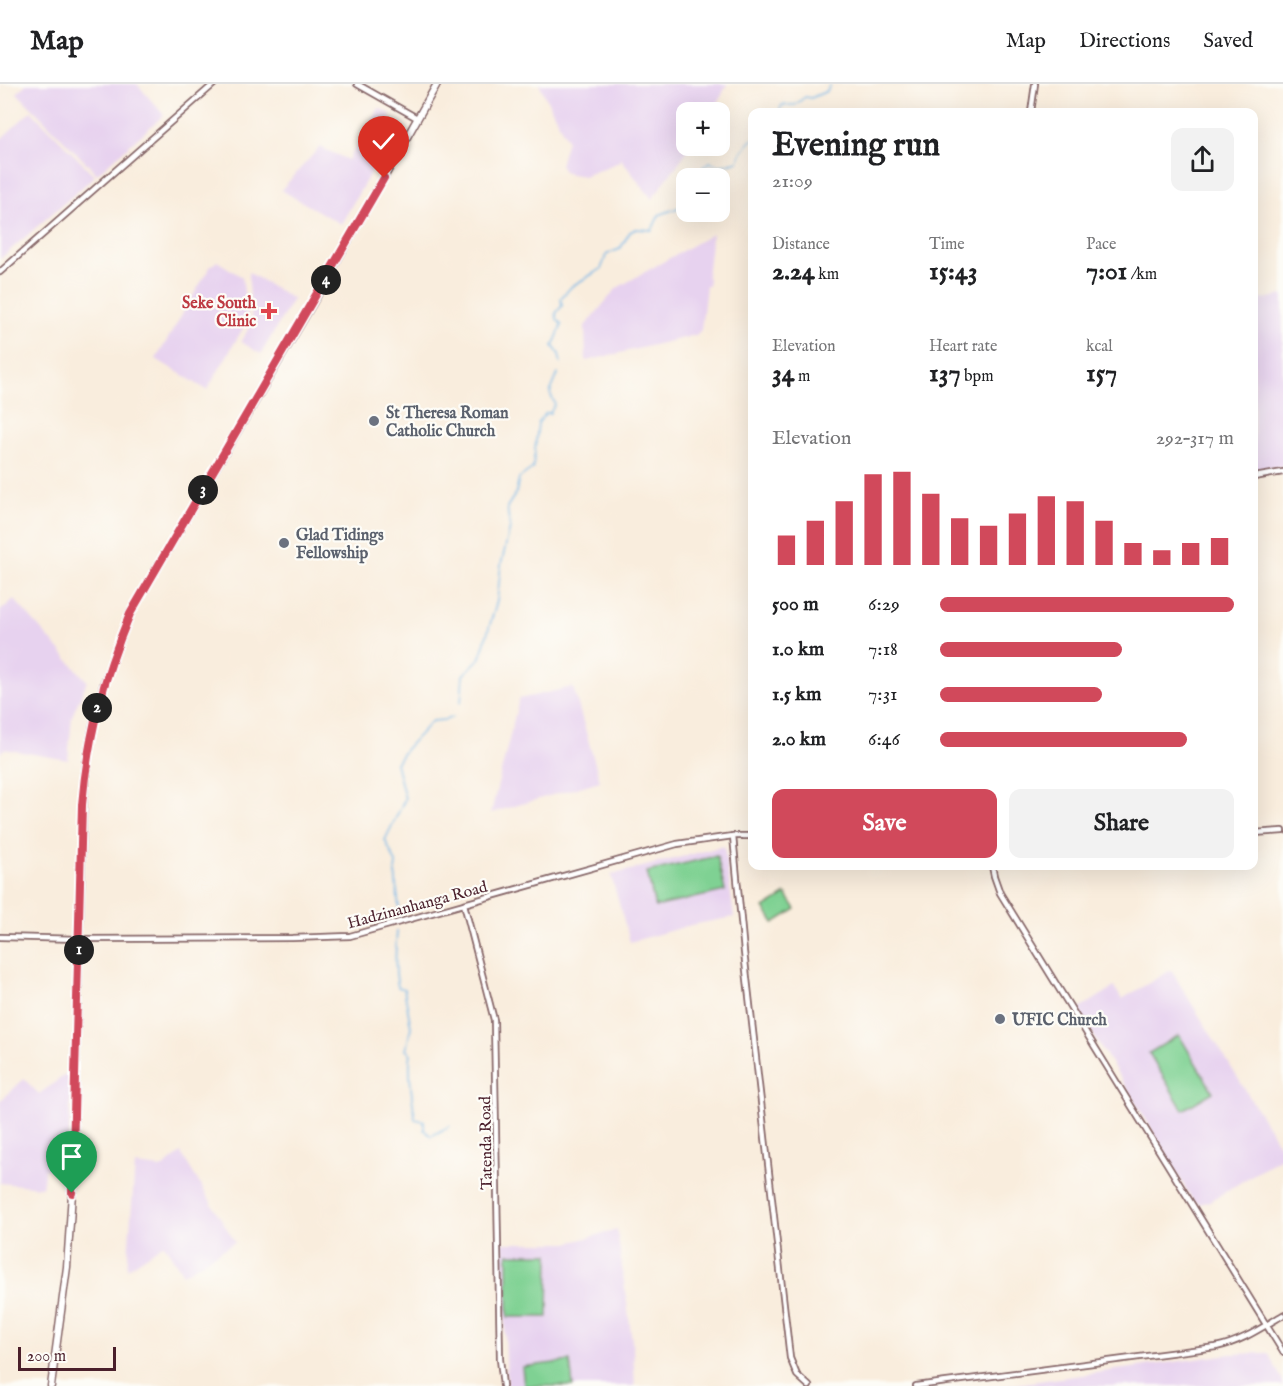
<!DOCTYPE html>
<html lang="en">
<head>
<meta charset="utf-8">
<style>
  :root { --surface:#fff; --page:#f2f2f2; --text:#202124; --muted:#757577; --line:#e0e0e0; --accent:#d1495b }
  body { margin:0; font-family:"IM FELL English",serif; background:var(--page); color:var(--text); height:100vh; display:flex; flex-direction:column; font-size:22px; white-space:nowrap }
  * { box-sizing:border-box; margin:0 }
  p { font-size:20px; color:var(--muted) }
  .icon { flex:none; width:33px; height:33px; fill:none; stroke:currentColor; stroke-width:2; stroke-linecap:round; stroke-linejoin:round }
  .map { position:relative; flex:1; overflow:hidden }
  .side { position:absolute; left:748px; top:24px; width:510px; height:762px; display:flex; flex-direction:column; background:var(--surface); border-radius:12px; box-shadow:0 6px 24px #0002 }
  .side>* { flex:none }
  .fabs { position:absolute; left:676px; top:18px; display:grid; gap:12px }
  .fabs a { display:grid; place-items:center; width:54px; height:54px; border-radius:12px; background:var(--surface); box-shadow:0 6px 24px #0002; font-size:30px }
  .scale { position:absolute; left:18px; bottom:15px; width:98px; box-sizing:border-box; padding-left:6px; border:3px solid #4a1f2b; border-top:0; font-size:16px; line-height:21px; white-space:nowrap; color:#4a1f2b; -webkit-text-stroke:4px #fdfcf7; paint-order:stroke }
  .pin { position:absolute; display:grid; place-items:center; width:51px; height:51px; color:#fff; margin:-62px -26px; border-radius:50% 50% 50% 0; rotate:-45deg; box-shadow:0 0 6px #0007 }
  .pin .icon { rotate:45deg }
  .km { position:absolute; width:30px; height:30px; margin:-15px; border-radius:50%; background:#222; color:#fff; font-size:16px; line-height:30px; text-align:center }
  .round { display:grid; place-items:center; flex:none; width:63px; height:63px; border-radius:12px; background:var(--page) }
  .overview { display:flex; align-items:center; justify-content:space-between; height:102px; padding:0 24px }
  h1 { font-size:33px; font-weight:800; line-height:45px }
  .figures { display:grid; grid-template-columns:repeat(3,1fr); gap:9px; height:102px; padding:6px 24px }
  .figures div { display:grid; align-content:center }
  .figures b { font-size:26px; font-weight:800 }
  .figures small { font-size:16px; font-weight:400 }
  .figures p { font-size:16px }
  .chart { height:168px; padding:12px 24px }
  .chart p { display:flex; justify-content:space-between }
  .chart svg { width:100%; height:108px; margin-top:6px; stroke:var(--accent); stroke-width:6 }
  .cta { display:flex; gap:12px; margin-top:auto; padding:12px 24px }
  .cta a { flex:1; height:69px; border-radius:12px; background:var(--accent); color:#fff; font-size:24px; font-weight:800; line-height:69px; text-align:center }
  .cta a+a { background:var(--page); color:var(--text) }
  ul { padding:0 24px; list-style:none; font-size:20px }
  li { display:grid; grid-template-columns:96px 72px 1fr; align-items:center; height:45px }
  li i { height:15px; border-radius:8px; background:var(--accent) }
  header { display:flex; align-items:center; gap:36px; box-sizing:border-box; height:84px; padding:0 30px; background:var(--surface); border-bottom:2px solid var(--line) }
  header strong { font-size:28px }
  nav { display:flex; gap:33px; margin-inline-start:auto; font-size:21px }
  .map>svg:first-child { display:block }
  .built { fill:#e7d2ef }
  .green { fill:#7fd193; stroke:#64785f; stroke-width:1.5 }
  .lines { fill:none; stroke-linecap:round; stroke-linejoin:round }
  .stream { stroke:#71b5e7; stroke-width:1.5 }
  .minor-casing { stroke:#876769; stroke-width:8 }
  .major-casing { stroke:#876769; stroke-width:9 }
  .minor { stroke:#fff; stroke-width:4.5 }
  .major { stroke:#fff; stroke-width:6 }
  .route-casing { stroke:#fff; stroke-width:12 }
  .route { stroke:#d1495b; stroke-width:8 }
  .health-dot { fill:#e0444e; stroke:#fdfcf7; stroke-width:2 }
  .worship-dot { fill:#6b7280; stroke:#fdfcf7; stroke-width:2 }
  .labels { text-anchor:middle; stroke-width:4.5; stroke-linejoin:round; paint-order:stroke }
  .health-label { font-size:16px; font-weight:bold; fill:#be3a42; stroke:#fdfcf7; text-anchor:end }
  .worship-label { font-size:16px; font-weight:bold; fill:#5b616d; stroke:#fdfcf7; text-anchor:start }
  .street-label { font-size:16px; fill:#4a1f2b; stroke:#fdfcf7 }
</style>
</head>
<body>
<header>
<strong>Map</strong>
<nav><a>Map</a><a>Directions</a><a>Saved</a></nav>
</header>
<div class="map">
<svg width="1283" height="1302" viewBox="0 0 1283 1302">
  <rect width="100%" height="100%" fill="#fdfcf7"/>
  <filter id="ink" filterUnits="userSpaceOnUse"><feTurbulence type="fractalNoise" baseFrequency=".0167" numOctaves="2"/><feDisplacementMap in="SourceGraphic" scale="12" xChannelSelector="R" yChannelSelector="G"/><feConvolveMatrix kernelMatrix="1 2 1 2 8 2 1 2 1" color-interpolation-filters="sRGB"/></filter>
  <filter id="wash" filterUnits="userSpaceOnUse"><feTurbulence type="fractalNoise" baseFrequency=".008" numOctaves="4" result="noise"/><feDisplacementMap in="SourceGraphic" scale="24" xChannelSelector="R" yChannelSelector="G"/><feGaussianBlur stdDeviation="1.35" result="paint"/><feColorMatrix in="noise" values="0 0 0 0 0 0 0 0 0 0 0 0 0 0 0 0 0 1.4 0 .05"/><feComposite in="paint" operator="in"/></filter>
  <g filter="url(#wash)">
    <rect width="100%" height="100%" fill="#f9eddd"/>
    <g class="built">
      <path d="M26 0H137L164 31 97 90 17 9Z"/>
      <path d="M539 0H727L714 28H687V62H691L652 115 620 74 619 78 584 92 565 89 560 81 567 56Z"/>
      <path d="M379 24 391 30 388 58 341 140 281 106 320 63 348 76Z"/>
      <path d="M31 27 95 92 0 175V56Z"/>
      <path d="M712 150 707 193 709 194 708 202H706L701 246 696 251 586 277 585 242 617 204Z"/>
      <path d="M217 177 242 193 248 236 207 306 156 275 210 183Z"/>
      <path d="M248 188 293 215 261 270 241 258 252 238Z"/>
      <path d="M1258 206 1260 216 1283 211V382L1254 387V207Z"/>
      <path d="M14 515 87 597 72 632 68 676 4 665 0 669V527Z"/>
      <path d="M573 603 600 697 491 729 519 615Z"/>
      <path d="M724 762 734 833 691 841 630 858 611 791Z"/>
      <path d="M1171 886 1283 1067V1072L1212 1116 1200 1120 1193 1117 1144 1032 1078 926 1114 903 1122 915Z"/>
      <path d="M72 986 67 1088 45 1085 42 1103 0 1099V1017L24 995 39 1010Z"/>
      <path d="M181 1069 235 1158 183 1190 164 1160 127 1185 135 1081 162 1084Z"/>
      <path d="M617 1146 633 1264 635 1302H507L502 1159H568Z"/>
      <path d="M1268 1269 1283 1297V1302H1003L1231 1270Z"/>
    </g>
    <g class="green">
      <path d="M717 772 725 807 655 823 647 788Z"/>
      <path d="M786 810 796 825 774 839 764 824Z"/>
      <path d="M1179 951 1213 1008 1183 1026 1149 969Z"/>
      <path d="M508 1170H549L548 1233H508Z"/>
      <path d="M570 1277 573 1302H524L522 1283Z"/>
    </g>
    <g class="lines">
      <g class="stream">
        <path d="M779 28 782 21H795L805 13 811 14 827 7 830 0"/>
        <path d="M702 94 700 90 703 83 710 78 720 82 738 77 742 67 753 55"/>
        <path d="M561 280 559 270 553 262 562 241 557 235 556 229 562 222 561 214 572 202 601 185 607 170 620 165 630 148 636 145 652 146 659 131 683 122 687 117"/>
        <path d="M461 619 463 591 480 574 497 517 501 481 510 444 507 423 516 409 519 394 533 384 538 339 546 329H550L555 320 550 309 558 290"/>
        <path d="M398 835 399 824 395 788 396 779 385 756 405 715 396 679 405 666 432 637 445 636 453 633"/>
        <path d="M397 847C395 866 394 884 398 903L404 905 411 943 406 966 411 970C407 985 413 1018 415 1035L424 1037V1046L431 1052 450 1042"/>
      </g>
    </g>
  </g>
  <g filter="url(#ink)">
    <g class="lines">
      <defs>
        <g id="minor">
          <path d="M357 0 417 34"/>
          <path d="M1031 28 1035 0"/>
          <path d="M0 188 214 0"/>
          <path d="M1254 393 1283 388"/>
          <path d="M1254 749 1283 747"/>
          <path d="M733 752 744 868 790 1274 797 1291 809 1302"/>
          <path d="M992 782 994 792 1000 809 1283 1268"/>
          <path d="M464 820 494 936 500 1275 503 1302"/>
          <path d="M0 853 79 855 292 854 350 852 677 760 733 752H753"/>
          <path d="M916 1302 1216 1263C1241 1258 1261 1244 1283 1231"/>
        </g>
        <path id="major" d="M51 1302 67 1183 72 1109 83 721 86 682 93 642 104 599 130 530 317 212 437 0"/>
      </defs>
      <use href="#minor" class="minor-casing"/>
      <use href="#major" class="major-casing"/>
      <use href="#minor" class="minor"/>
      <use href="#major" class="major"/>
    </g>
  </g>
  <g class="lines" filter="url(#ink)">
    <defs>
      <path id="route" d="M72 1109 82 721C88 651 103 595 130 530L384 94"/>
    </defs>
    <use href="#route" class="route-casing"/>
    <use href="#route" class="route"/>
  </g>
  <path class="health-dot" d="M266 218h6v6h6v6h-6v6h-6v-6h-6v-6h6z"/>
  <g class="worship-dot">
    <circle cx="374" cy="337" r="6"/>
    <circle cx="284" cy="459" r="6"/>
    <circle cx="1000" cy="935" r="6"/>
  </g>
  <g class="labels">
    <g class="health-label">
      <text x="256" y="224">Seke South<tspan x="256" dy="18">Clinic</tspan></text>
    </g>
    <g class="worship-label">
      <text x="386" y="334">St Theresa Roman<tspan x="386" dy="18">Catholic Church</tspan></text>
      <text x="296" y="456">Glad Tidings<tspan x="296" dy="18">Fellowship</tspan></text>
      <text x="1012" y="941">UFIC Church</text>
    </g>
    <g class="street-label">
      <text transform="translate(417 820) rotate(-15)" y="6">Hadzinanhanga Road</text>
      <text transform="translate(485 1059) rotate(-91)" y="6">Tatenda Road</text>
    </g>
  </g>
</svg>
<div class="fabs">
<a>+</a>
<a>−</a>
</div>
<div class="scale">200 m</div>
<div class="pin" style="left:72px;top:1109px;background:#1e9e55"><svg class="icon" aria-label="arrive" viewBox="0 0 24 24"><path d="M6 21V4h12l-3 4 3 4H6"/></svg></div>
<div class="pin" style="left:384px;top:94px;background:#d93025"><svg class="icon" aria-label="check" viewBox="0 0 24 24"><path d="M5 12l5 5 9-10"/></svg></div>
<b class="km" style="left:79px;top:866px">1</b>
<b class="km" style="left:97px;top:624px">2</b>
<b class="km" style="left:203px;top:406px">3</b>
<b class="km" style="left:326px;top:196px">4</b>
<section class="side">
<div class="overview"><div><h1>Evening run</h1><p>21:09</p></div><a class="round"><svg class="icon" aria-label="share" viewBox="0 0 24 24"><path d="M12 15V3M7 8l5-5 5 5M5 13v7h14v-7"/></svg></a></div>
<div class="figures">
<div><p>Distance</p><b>2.24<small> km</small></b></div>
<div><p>Time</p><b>15:43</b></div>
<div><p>Pace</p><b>7:01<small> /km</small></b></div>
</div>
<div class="figures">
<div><p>Elevation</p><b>34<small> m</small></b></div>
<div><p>Heart rate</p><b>137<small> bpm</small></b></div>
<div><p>kcal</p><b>157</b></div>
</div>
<div class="chart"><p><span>Elevation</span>292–317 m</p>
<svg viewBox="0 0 160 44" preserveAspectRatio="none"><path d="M5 44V32M15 44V26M25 44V18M35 44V7M45 44V6M55 44V15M65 44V25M75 44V28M85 44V23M95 44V16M105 44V18M115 44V26M125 44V35M135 44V38M145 44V35M155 44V33"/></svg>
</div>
<ul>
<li><b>500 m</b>6:29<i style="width:100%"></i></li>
<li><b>1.0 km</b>7:18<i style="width:62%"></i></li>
<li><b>1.5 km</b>7:31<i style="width:55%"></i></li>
<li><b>2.0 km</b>6:46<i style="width:84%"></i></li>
</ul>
<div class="cta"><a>Save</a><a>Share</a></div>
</section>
</div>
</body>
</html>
